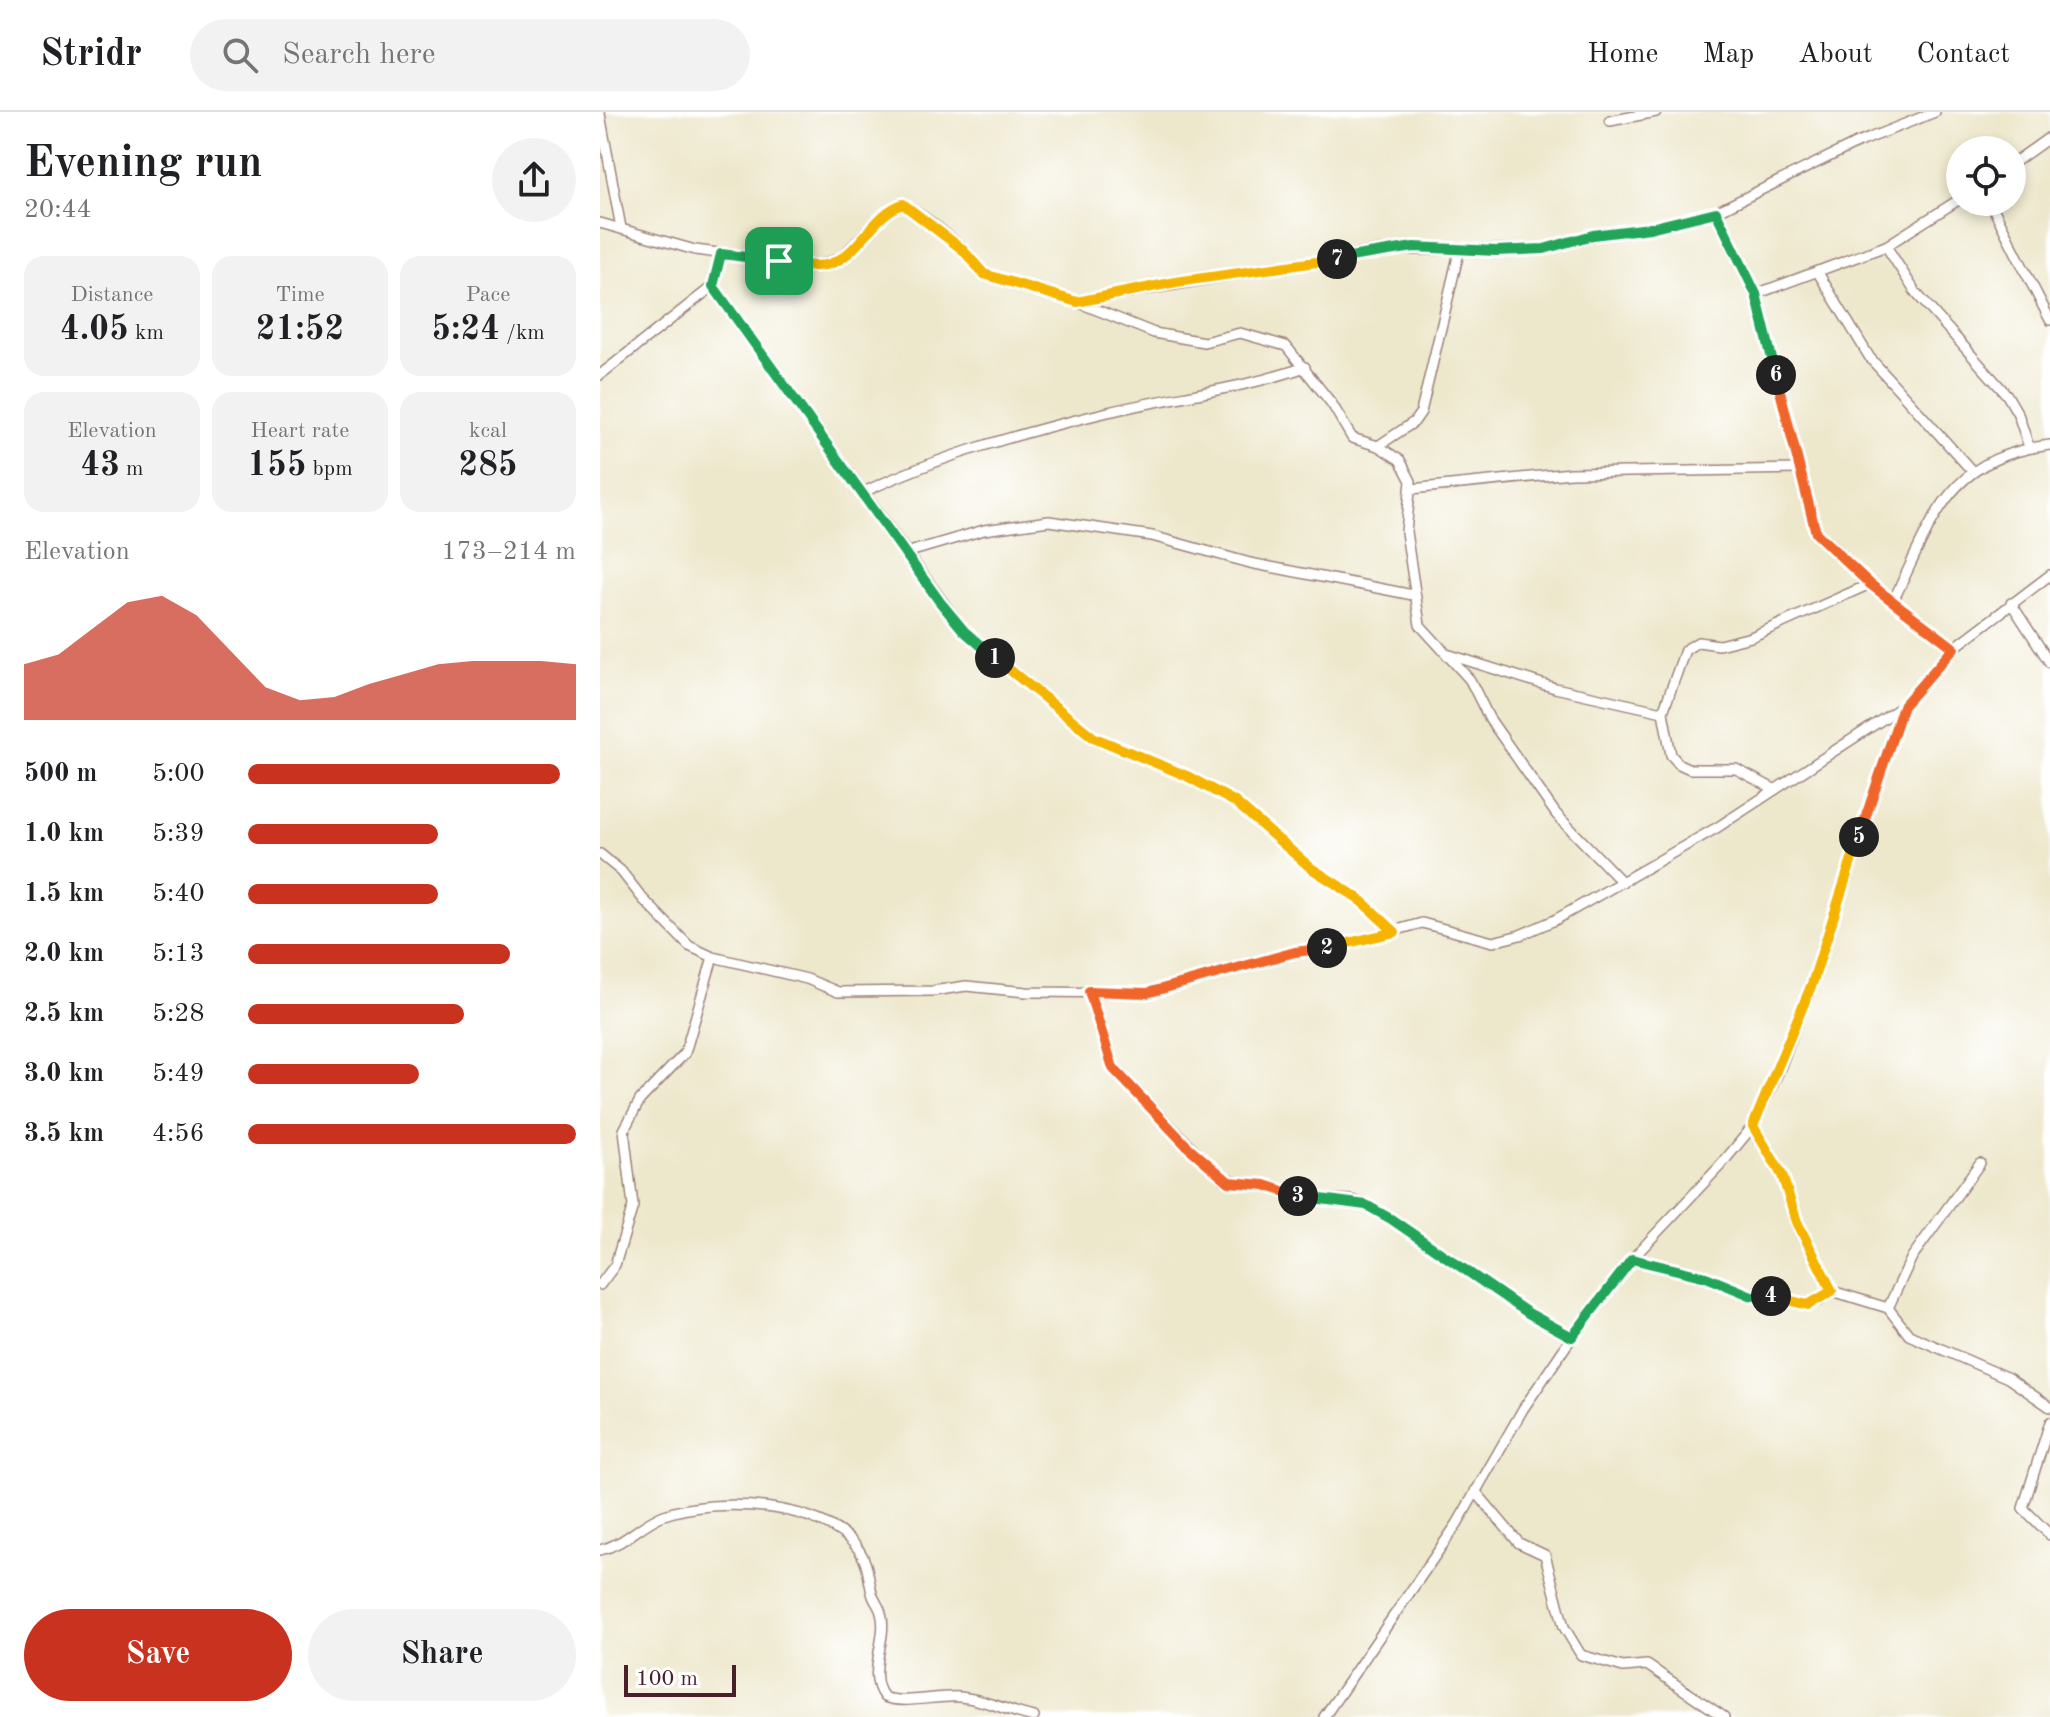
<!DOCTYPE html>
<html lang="en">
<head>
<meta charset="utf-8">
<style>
  :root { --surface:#fff; --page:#f2f2f2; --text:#202124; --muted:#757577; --line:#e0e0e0; --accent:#c8321e }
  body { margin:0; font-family:"Old Standard TT",serif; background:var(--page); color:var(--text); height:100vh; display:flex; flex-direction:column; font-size:30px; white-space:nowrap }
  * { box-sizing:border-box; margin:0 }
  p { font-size:26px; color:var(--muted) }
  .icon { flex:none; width:44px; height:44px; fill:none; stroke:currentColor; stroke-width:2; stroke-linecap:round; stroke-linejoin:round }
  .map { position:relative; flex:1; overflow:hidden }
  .details { display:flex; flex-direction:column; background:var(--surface); width:600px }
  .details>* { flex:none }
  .fabs { position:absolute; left:1346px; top:24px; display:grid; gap:16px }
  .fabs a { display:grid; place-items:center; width:80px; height:80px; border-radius:50%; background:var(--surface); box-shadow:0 4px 12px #0003; font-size:40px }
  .scale { position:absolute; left:24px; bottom:20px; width:112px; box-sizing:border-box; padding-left:8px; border:4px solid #4a1f2b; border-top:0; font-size:22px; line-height:28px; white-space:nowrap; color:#4a1f2b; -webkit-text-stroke:6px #fff; paint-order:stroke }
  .pin { position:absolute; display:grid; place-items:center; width:68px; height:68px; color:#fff; margin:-34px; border-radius:16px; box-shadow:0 4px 12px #0006 }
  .km { position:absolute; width:40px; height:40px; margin:-20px; border-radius:50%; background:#222; color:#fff; font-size:22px; line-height:40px; text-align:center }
  .round { display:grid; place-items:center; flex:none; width:84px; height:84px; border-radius:42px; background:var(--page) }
  .summary { display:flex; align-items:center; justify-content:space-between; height:136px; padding:0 24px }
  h1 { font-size:44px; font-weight:800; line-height:60px }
  .metrics { display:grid; grid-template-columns:repeat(3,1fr); gap:12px; height:136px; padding:8px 24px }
  .metrics div { display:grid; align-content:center; border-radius:20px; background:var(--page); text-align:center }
  .metrics b { font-size:34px; font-weight:800 }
  .metrics small { font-size:22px; font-weight:400 }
  .metrics p { font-size:22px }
  .chart { height:224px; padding:16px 24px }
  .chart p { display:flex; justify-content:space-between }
  .chart svg { width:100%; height:144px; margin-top:8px; fill:var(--accent); opacity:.7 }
  .button { display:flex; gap:16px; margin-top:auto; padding:16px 24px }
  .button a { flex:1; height:92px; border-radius:48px; background:var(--accent); color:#fff; font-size:32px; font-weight:800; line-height:92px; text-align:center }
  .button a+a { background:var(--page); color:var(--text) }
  ul { padding:0 24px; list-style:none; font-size:26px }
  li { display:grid; grid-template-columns:128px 96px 1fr; align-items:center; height:60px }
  li i { height:20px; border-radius:10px; background:var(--accent) }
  header { display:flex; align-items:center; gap:48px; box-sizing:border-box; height:112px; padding:0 40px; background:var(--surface); border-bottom:2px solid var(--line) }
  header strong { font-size:38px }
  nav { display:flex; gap:44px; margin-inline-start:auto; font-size:28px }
  .search { width:560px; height:72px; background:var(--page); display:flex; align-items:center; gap:20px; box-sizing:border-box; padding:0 28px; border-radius:44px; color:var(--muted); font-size:30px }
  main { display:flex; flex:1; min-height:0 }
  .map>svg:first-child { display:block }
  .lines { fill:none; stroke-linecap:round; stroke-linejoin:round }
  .minor-casing { stroke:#9c837b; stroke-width:12 }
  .minor { stroke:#fff; stroke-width:9 }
  .split-1-casing { stroke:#fff; stroke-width:16 }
  .split-2-casing { stroke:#fff; stroke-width:16 }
  .split-3-casing { stroke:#fff; stroke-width:16 }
  .split-4-casing { stroke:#fff; stroke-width:16 }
  .split-5-casing { stroke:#fff; stroke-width:16 }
  .split-6-casing { stroke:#fff; stroke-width:16 }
  .split-7-casing { stroke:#fff; stroke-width:16 }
  .split-8-casing { stroke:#fff; stroke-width:16 }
  .split-1 { stroke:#22a559; stroke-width:10 }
  .split-2 { stroke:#f5b400; stroke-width:10 }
  .split-3 { stroke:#f0652b; stroke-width:10 }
  .split-4 { stroke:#22a559; stroke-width:10 }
  .split-5 { stroke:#f5b400; stroke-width:10 }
  .split-6 { stroke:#f0652b; stroke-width:10 }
  .split-7 { stroke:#22a559; stroke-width:10 }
  .split-8 { stroke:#f5b400; stroke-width:10 }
</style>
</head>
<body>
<header>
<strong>Stridr</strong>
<div class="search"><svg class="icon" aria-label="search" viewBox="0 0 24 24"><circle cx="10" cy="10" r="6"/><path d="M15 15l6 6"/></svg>Search here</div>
<nav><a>Home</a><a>Map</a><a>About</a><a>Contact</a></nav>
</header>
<main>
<section class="details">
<div class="summary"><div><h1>Evening run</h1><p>20:44</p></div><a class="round"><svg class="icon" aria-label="share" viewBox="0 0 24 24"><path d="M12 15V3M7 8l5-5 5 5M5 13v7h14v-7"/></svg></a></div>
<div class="metrics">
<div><p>Distance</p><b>4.05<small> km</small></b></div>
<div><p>Time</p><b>21:52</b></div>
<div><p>Pace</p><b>5:24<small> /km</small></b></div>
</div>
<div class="metrics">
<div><p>Elevation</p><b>43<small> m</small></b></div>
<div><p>Heart rate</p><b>155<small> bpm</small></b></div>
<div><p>kcal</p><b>285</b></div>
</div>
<div class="chart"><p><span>Elevation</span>173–214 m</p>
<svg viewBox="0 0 160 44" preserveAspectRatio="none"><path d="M0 44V27L10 24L20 16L30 8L40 6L50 12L60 23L70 34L80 38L90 37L100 33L110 30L120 27L130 26L140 26L150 26L160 27V44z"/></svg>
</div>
<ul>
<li><b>500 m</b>5:00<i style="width:95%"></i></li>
<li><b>1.0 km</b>5:39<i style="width:58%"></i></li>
<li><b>1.5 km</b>5:40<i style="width:58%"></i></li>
<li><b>2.0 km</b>5:13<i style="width:80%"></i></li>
<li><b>2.5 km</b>5:28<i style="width:66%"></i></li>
<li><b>3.0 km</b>5:49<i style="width:52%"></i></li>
<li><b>3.5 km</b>4:56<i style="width:100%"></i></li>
</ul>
<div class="button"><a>Save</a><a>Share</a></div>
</section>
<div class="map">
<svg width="1450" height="1605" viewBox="0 0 1450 1605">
  <rect width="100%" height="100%" fill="#fff"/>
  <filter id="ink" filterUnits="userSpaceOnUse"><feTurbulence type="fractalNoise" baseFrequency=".0125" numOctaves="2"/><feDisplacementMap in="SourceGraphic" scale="16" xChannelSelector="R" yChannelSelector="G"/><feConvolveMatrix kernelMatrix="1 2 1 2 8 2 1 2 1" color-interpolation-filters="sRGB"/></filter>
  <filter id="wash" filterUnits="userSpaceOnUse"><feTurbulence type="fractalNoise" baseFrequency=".006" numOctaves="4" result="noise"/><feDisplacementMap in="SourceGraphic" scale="32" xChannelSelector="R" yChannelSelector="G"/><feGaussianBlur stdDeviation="1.8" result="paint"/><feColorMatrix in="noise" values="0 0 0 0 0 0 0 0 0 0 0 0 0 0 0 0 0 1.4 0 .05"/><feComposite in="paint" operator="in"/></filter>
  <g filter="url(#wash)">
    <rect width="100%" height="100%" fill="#ede7cb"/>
  </g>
  <g filter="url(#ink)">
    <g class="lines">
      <defs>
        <g id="minor">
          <path d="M0 2 21 116"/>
          <path d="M1010 9 1056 0"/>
          <path d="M1412 52 1450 25"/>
          <path d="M1390 90 1450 208"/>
          <path d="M1116 100 1156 182 1216 421 1270 472 1354 536"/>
          <path d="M0 111 95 138 216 154 241 146 280 106 303 92C323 103 344 120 361 135 373 146 379 160 394 166L477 190 554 221 604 230 640 221 686 234 732 292 752 326 778 334 800 348 811 369 806 420 820 513 870 568 889 606 956 702 1022 770"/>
          <path d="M1286 134 1316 181 1407 283 1418 302 1429 335"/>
          <path d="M1217 159 1270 246 1372 359"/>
          <path d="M113 174 364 519 493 625 587 664 635 690 711 756 758 786 795 820"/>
          <path d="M1156 182 1286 134 1360 87"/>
          <path d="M478 189 783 138 944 137 1007 120 1050 116 1116 100 1257 31 1335 0"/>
          <path d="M0 263 113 174 121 142"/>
          <path d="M778 334 814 310 821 300 860 136"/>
          <path d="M811 377 971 361 1199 357"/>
          <path d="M264 380C341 343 425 320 508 300 575 284 640 278 705 255"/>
          <path d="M306 441 384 418 449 409 552 424 650 451 813 483"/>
          <path d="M1293 489C1334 407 1346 346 1450 333"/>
          <path d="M1411 491 1450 551"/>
          <path d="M850 543 955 576 1063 600"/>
          <path d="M1174 677 1136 657H1090L1079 652 1071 643 1063 600 1085 538 1098 530 1119 533 1151 525 1270 472"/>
          <path d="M0 742 21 759 43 787 89 834 113 845 207 867 238 880 333 879 366 874 426 880 547 881 695 840 743 833 822 811 893 830 920 823 955 808 1118 715 1303 594"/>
          <path d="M489 879 513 956 623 1067 665 1073 703 1086 752 1088 766 1093 791 1107 928 1201 972 1225"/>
          <path d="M1153 1014 1182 1063 1197 1110 1232 1179 1288 1196 1309 1223 1408 1266 1450 1295"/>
          <path d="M1032 1147 1106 1165 1152 1184H1174L1200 1192 1219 1189 1232 1179"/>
          <path d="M0 1173 15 1153 33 1094 24 1018 40 988 85 941 113 845"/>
          <path d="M1288 1196 1312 1145 1380 1051"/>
          <path d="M1450 1310 1423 1396 1450 1423"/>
          <path d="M875 1379 919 1431 945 1443 964 1515 981 1543 1023 1555 1047 1553 1124 1605"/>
          <path d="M0 1438C26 1432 40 1412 64 1403 115 1385 224 1389 259 1438 269 1452 268 1469 273 1484 275 1490 280 1495 281 1501 289 1526 265 1562 284 1585 302 1593 338 1583 360 1585 385 1587 409 1600 434 1605"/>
          <path d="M724 1605 857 1412 923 1297 972 1225 1032 1147 1120 1054 1153 1014 1179 959 1212 872 1303 594 1354 536 1450 463"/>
        </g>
      </defs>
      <use href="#minor" class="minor-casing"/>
      <use href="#minor" class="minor"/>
    </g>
  </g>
  <g class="lines" filter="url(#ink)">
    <defs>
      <path id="split-1" d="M179 149 121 142 113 174 340 490 364 519 395 546"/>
      <path id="split-2" d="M395 546 493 625 587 664 635 690 711 756 758 786 795 820 727 836"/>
      <path id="split-3" d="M698 1084 665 1073 629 1070 587 1034 513 956 489 879 547 881 695 840 727 836"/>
      <path id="split-4" d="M698 1084 766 1093 791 1107 928 1201 972 1225 1032 1147 1106 1165 1152 1184H1171"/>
      <path id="split-5" d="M1171 1184 1208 1193 1232 1179 1197 1110 1182 1063 1153 1014 1212 872 1259 725"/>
      <path id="split-6" d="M1176 263 1216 421 1270 472 1354 536 1303 594 1259 725"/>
      <path id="split-7" d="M737 147 814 135 896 139 944 137 993 123 1050 116 1116 100 1156 182 1176 263"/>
      <path id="split-8" d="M179 149C195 151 214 157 229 152 259 144 272 102 303 92L362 137 384 162 477 190 576 170 737 147"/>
    </defs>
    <use href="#split-1" class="split-1-casing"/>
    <use href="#split-2" class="split-2-casing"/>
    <use href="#split-3" class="split-3-casing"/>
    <use href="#split-4" class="split-4-casing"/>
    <use href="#split-5" class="split-5-casing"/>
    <use href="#split-6" class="split-6-casing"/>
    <use href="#split-7" class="split-7-casing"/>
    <use href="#split-8" class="split-8-casing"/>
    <use href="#split-1" class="split-1"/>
    <use href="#split-2" class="split-2"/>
    <use href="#split-3" class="split-3"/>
    <use href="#split-4" class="split-4"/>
    <use href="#split-5" class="split-5"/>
    <use href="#split-6" class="split-6"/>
    <use href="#split-7" class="split-7"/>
    <use href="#split-8" class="split-8"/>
  </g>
</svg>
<div class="fabs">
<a><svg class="icon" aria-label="locate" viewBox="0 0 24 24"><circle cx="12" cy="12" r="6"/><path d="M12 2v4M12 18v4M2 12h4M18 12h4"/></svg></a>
</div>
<div class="scale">100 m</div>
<div class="pin" style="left:179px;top:149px;background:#1e9e55"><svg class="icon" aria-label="arrive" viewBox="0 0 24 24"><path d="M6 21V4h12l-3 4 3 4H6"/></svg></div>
<b class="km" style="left:395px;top:546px">1</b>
<b class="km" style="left:727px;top:836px">2</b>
<b class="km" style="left:698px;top:1084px">3</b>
<b class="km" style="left:1171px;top:1184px">4</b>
<b class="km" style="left:1259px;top:725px">5</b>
<b class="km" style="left:1176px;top:263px">6</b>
<b class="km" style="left:737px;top:147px">7</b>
</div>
</main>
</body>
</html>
